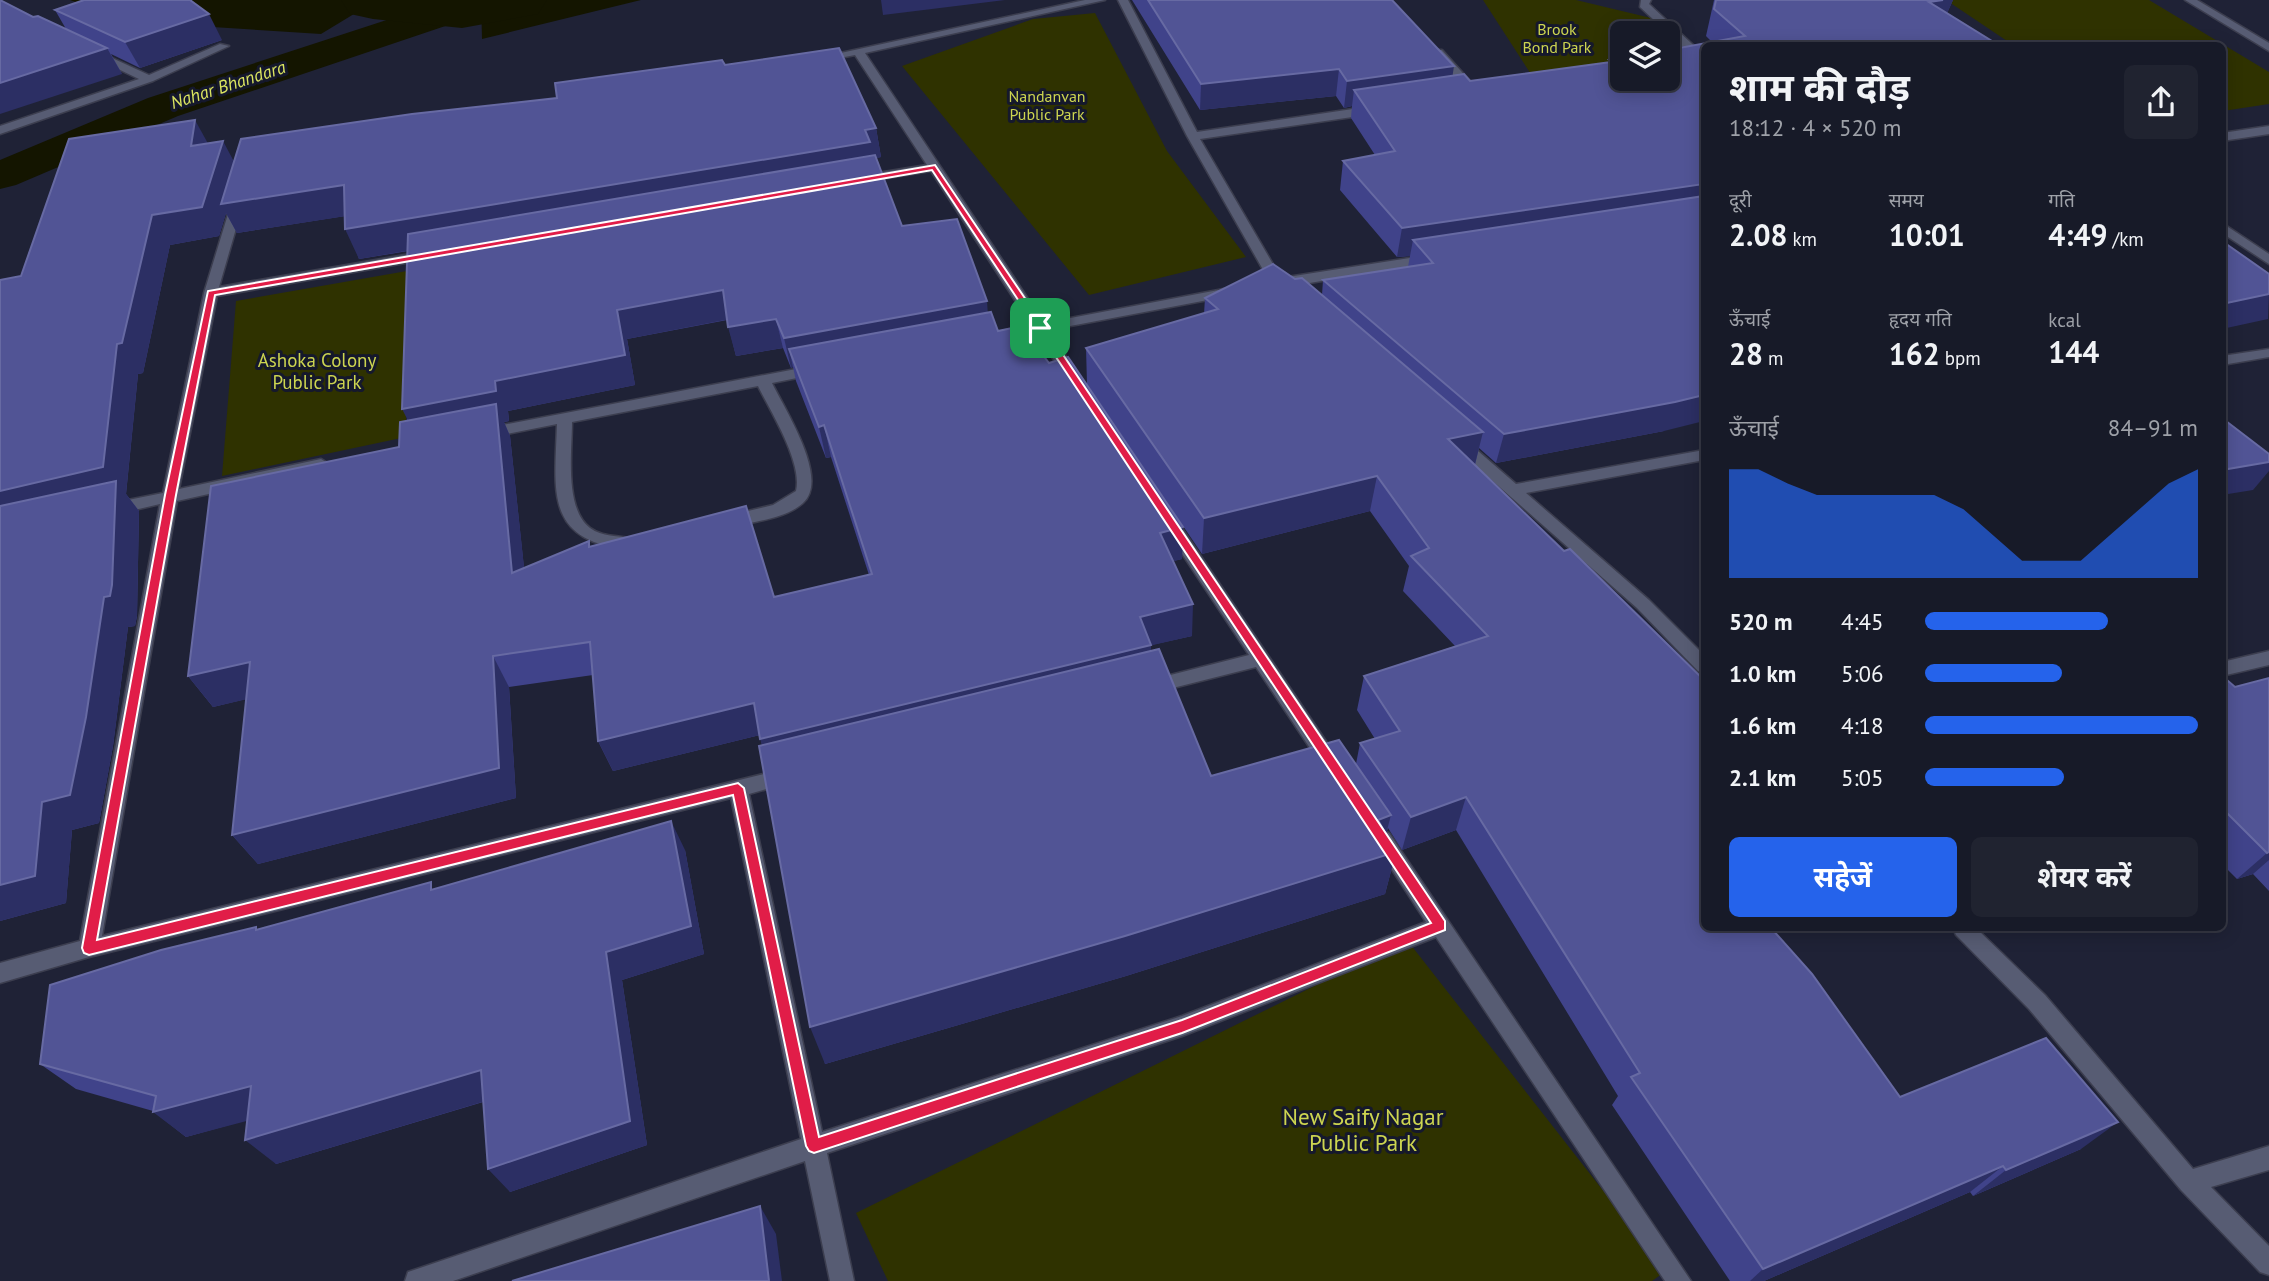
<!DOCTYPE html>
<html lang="hi">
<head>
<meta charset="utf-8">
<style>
  :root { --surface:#171a28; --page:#202330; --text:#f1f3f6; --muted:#9ea1a8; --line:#363845; --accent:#2563eb }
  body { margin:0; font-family:"PT Sans","Noto Sans Devanagari",sans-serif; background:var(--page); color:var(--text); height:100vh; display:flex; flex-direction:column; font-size:26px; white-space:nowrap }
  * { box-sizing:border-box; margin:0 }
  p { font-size:23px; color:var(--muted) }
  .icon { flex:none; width:38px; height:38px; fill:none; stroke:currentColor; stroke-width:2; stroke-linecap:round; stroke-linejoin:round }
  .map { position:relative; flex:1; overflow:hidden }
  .side { position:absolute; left:1701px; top:42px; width:525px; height:889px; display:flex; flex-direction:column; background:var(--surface); border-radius:10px; box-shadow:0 4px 18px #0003,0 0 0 2px var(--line) }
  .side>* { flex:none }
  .fabs { position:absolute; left:1610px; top:21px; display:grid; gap:14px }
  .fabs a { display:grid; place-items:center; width:70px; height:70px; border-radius:10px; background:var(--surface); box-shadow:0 4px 18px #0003,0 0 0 2px var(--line); font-size:35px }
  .pin { position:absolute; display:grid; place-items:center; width:60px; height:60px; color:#fff; margin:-30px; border-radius:14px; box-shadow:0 4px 10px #0006 }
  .round { display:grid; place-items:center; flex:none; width:74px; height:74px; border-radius:10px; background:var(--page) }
  .head { display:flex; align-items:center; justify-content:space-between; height:119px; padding:0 28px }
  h1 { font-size:38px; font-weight:700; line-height:52px }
  .metrics { display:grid; grid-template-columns:repeat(3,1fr); gap:10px; height:119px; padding:7px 28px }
  .metrics div { display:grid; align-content:center }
  .metrics b { font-size:30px; font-weight:700 }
  .metrics small { font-size:19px; font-weight:400 }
  .metrics p { font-size:19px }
  .chart { height:196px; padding:14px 28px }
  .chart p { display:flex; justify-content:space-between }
  .chart svg { width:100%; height:126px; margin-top:7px; fill:var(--accent); opacity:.7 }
  .cta { display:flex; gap:14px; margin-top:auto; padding:14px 28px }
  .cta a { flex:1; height:80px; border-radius:10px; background:var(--accent); color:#fff; font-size:28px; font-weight:700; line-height:80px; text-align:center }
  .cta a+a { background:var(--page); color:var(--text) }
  ul { padding:0 28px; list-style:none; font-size:23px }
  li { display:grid; grid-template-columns:112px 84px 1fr; align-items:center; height:52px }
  li i { height:18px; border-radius:9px; background:var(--accent) }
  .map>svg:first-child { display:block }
  .green { fill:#2f3200 }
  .water { fill:#141500 }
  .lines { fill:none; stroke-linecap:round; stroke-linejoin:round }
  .canal { fill:#141500; fill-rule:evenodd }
  .river { fill:#141500; fill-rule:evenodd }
  .minor-casing { stroke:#3c3e4f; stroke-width:3 }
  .minor { fill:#575c73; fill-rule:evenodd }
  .wall { fill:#40438a; fill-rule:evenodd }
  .shaded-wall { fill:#2c2f64 }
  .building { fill:#515495; stroke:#676aa3; stroke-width:2 }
  .route { fill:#e11d48; stroke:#fff; stroke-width:2; fill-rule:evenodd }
  .labels { text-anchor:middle; stroke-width:6; stroke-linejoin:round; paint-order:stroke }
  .far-park-label { font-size:16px; fill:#cdd550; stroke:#15182c }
  .far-water-label { font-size:18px; font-style:italic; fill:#dbe460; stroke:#15182c }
  .park-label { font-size:19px; fill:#cdd550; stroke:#15182c }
  .near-park-label { font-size:23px; fill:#cdd550; stroke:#15182c }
</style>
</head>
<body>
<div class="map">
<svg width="2269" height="1281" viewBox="0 0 2269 1281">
  <rect width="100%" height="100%" fill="#1f2236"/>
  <g class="green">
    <path d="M1483 0H1576L1651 18 1673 34 1668 37V33H1622V63L1536 82Z"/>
    <path d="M1946 0H2149L2269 72V104L2223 111 2222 46 2013 45Z"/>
    <path d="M1095 13 1167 151 1246 257 1089 295 902 66 1033 19Z"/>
    <path d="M407 271 406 437 222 476 236 301Z"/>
    <path d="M1407 940 1666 1271 1652 1281H888L856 1213Z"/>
  </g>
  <g class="water">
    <path d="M70 0H377L321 34 133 22Z"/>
    <path d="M481 0H641L482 39Z"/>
  </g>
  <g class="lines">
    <path class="canal" d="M448 0H475L481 8 475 16 178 116 16 185 0 189V160L148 98Z"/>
    <path class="river" d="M341 0H547L538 14 462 28 373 19 350 14Z"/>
    <defs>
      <g id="minor">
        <path d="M1085 0H1105L865 53 1044 323 1229 288 1236 292 1229 296 1049 330 1081 380 1074 385 1069 383 1036 333 1002 339 995 335 997 332 1031 325 931 171 855 183 853 180 859 176 927 165 855 55 819 62 813 59Z"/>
        <path d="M1118 0H1128L1197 132 1373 106 1379 110 1373 114 1200 139 1281 278 1429 255 1436 259 1434 262 1274 289 1187 136Z"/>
        <path d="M1641 0H1651L1649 4 1704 55V64L1700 63 1640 7Z"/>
        <path d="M2185 0H2197L2269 43V51Z"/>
        <path d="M220 44 229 46 153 81 0 134V126L139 79 91 56V52H99L149 75Z"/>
        <path d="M1434 50H1442L1479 91V95H1471L1434 54Z"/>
        <path d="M2269 126V134L2222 141V133Z"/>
        <path d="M238 197 244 201 219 287 428 251 435 255 428 259 217 296 179 489 321 459 329 464 321 469 177 501 102 936 788 768 795 771 797 776 795 781 749 794 822 1132 1182 1016 1426 922 1372 839 1375 833 1382 831 1389 833 1691 1281H1665L1436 937 1182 1036 827 1153 854 1281H830L805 1161 453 1281H405L408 1272 417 1269 801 1139 731 798 89 957 0 983V963L80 941 160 504 113 515 105 509 113 503 163 493 204 293 232 201Z"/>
        <path d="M2222 223 2269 254V264L2222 233Z"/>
        <path d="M2269 349V357L2222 365V356Z"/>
        <path d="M817 365 822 367 824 370 822 373 772 383C785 410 830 479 803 503 784 520 749 522 725 528L717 522 719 518 773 505 796 491C803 463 771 412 758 386L572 422C572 451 564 508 590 528 602 537 618 535 632 539L634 543 626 549C544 540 555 490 557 424L487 438 479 433 487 428Z"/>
        <path d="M1458 437 1463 438 1516 484 1704 450V460L1526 493 1649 600 1704 655V673L1698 671 1637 608 1453 446 1450 442 1453 438Z"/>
        <path d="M1169 516 1175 518 1338 759 1340 764 1338 769 1331 772 1324 769 1256 667 1149 694 1143 692 1140 687 1143 682 1249 655 1161 522Z"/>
        <path d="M2269 651V665L2222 676V662Z"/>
        <path d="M1953 928H1976L2045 995 2193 1169 2269 1146V1170L2211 1187 2269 1246V1275L2260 1272 2181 1190 2029 1009 1956 935Z"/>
      </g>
    </defs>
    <use href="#minor" class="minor-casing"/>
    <use href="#minor" class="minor"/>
  </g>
  <g class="wall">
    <path d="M1132 0H1392L1452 76 1470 81 1609 62V60L1712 42 1706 36 1714 0H1953L1947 13 1704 46 1664 431 1496 463 1479 448 1475 465 1704 928 1900 1097 2081 1149 1973 1196 1970 1192 1764 1281H1730L1612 1105 1618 1096 1456 830 1402 850 1388 828 1386 834 1396 852 1385 894 1126 976 825 1064 760 735 613 771 598 741 593 675 509 687 516 798 258 864 232 835 246 699 213 707 188 676 399 447 407 420 408 251 359 259 345 216 237 233 226 213 219 236 170 245 143 373 138 374 126 494 139 511 137 616 135 626 128 627 113 746 99 823 72 830 66 903 0 921V280L21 276 208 143 234 161 725 65 876 128 881 157 876 158 902 226 988 313 998 331 1049 363 1183 527 1182 559 1173 561 1192 636 1151 645V651L1211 776 1356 764 1360 743 1375 739 1357 710 1364 676 1455 646 1403 591 1409 566 1370 511 1202 554 1087 384 1086 348 1204 314 1205 298 1295 279 1322 295 1323 280 1408 267 1410 256 1397 257 1340 190 1343 161 1375 155 1351 118 1352 106 1344 108 1336 96 1200 110ZM727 320 736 356 783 348 791 368 793 367 796 381 826 458 831 457 869 575 774 597 591 546 524 568 510 436 504 422 509 421 508 411 635 385 627 339Z"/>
    <path d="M55 10 222 40 140 68 111 54 122 74 66 29Z"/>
    <path d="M2269 678V891L2253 874 2237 879 2222 864V681L2235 687Z"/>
    <path d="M685 850 704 954 622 980 647 1145 510 1192 483 1102 276 1164 247 1120 186 1137 153 1111 76 1089 40 1064 258 929 435 889Z"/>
  </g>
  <g class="shaded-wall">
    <path d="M881 0H1005L883 15Z"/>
    <path d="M1943 0H1953L1942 25 1929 2Z"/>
    <path d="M209 14 222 40 140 68 125 42Z"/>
    <path d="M107 48 122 74 0 114V83Z"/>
    <path d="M1454 66 1450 92 1354 90 1352 106 1344 108 1347 81Z"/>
    <path d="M1339 69 1336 96 1200 110 1201 84Z"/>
    <path d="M195 120 211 149 191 146Z"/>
    <path d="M876 128 881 157 873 159 874 171 359 259 345 229Z"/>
    <path d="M223 141 239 171 344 185 359 214 237 233 226 213 219 236 170 245 143 373 138 374 126 494 139 511 137 616 135 626 128 627 113 746 99 823 72 830 66 903 0 921V491L117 344 152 215Z"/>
    <path d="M1704 184V211L1413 240 1410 256 1397 257 1402 228Z"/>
    <path d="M723 290 730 319 627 339 635 385 508 411 509 421 504 422 510 436 528 604 417 438 402 409 617 310Z"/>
    <path d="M2269 294 2268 319 2222 329V304Z"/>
    <path d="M987 301 989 330 789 349 793 367 791 368 784 338Z"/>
    <path d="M776 319 783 348 736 356 728 327Z"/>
    <path d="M1704 395V421L1664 431 1496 463 1504 434Z"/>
    <path d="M824 425 831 457 826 458 819 427Z"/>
    <path d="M1483 432 1474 468 1448 439Z"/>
    <path d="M2269 462V471L2253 490 2222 495V470Z"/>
    <path d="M1377 476 1370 511 1202 554 1204 518Z"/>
    <path d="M1183 527 1182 559 1159 565 1160 533Z"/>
    <path d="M1193 604 1192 636 1140 648V617Z"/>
    <path d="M1151 645V676L771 770 760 739Z"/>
    <path d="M493 656 509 687 516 798 258 864 232 835Z"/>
    <path d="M250 662 273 693 213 707 188 676Z"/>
    <path d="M754 703 764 734 613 771 598 741Z"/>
    <path d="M1466 797 1456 830 1402 850 1411 817Z"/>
    <path d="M1391 815 1380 857 1396 852 1385 894 1126 976 825 1064 810 1027Z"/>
    <path d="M671 821 685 850 704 954 622 980 647 1145 510 1192 488 1169 606 952Z"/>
    <path d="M2269 852V860L2253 874 2237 879 2267 853Z"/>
    <path d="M481 1070 502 1096 276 1164 245 1140Z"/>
    <path d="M251 1086 280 1112 186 1137 153 1112Z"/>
    <path d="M2118 1122 2081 1149 1973 1196 2006 1170Z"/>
    <path d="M2003 1166 1970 1192 1764 1281H1750L1763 1269Z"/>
    <path d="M760 1206 776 1234 782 1281H769Z"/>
  </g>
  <g class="building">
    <path d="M0 0 33 17 38 16 107 48 0 83Z"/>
    <path d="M84 0H190L209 14 125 42 55 10Z"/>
    <path d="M1148 0H1392L1454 66 1347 81 1339 69 1201 84Z"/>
    <path d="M1716 0H1943L1929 2 2000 46H1704V184L1402 228 1343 161 1395 151 1354 90 1464 74 1470 81 1611 62 1609 60 1622 58V79H1668V50L1745 36 1714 9Z"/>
    <path d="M839 48 876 128 865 130 870 142 345 229 344 185 221 204 241 139 412 114 557 98 555 83 722 60 725 65Z"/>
    <path d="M195 120 191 146 223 141 202 207 152 215 122 343 117 344 103 467 0 491V280L21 276 69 139Z"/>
    <path d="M875 155 902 226 957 219 987 301 784 338 776 319 728 327 723 290 617 310 625 355 495 381 496 391 402 409 408 234Z"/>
    <path d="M1704 196V395L1675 402 1504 434 1323 280 1433 263 1413 240Z"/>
    <path d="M2222 241 2269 274V294L2222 304Z"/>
    <path d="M1273 264 1295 279 1302 278 1483 432 1448 439 1564 551 1570 549 1704 680V928H1771L1812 974 1900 1097 2046 1038 2118 1122 2006 1170 2003 1166 1763 1269 1631 1077 1640 1073 1466 797 1411 817 1360 743 1400 731 1364 676 1488 636 1411 556 1429 548 1377 476 1204 518 1086 348 1218 309 1205 298Z"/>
    <path d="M991 312 998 331 1021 326 1049 363 1068 357 1183 527 1160 533 1193 604 1140 617 1151 645 760 739 754 703 598 741 590 642 493 656 499 768 232 835 250 662 188 676 211 486 399 447 400 422 496 404 512 573 589 541V547L746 506 774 597 872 574 824 425 819 427 789 349Z"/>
    <path d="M2222 418 2269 454V462L2222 470Z"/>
    <path d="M116 481 112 585 110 596 104 597 86 717 70 795 42 802 35 876 0 885V506Z"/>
    <path d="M1159 649 1211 776 1339 740 1391 815 1378 820 1396 852 1125 936 810 1027 759 746Z"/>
    <path d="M2269 678V852L2267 853 2222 808V681L2227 680 2235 687Z"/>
    <path d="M671 821 691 926 606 952 630 1121 488 1169 481 1070 245 1140 251 1086 153 1112 156 1096 40 1064 50 985 161 950 256 927V930L431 882V890Z"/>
    <path d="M760 1206 769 1281H512Z"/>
  </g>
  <path class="route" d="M935 165 1445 921V930L1182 1033 814 1153 809 1151 806 1146 733 795 89 955 84 953 82 948 165 495 208 291ZM932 170 1431 923 1182 1020 819 1137 744 788 738 783 97 940 176 495 215 295Z"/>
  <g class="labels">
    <g class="far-park-label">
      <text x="1557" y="35">Brook<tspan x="1557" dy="18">Bond Park</tspan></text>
      <text x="1047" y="102">Nandanvan<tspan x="1047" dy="18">Public Park</tspan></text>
    </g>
    <g class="far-water-label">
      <text transform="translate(228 85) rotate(-18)" y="6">Nahar Bhandara</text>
    </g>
    <g class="park-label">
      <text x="317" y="367">Ashoka Colony<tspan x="317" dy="22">Public Park</tspan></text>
    </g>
    <g class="near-park-label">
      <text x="1363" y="1125">New Saify Nagar<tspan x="1363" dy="26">Public Park</tspan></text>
    </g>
  </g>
</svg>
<div class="fabs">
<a><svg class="icon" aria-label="layers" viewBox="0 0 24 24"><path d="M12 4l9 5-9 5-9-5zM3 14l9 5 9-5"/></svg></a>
</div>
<div class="pin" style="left:1040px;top:328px;background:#1e9e55"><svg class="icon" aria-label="arrive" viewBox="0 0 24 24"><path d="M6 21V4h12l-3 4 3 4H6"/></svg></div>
<section class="side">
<div class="head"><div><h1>शाम की दौड़</h1><p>18:12 · 4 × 520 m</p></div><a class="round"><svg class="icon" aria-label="share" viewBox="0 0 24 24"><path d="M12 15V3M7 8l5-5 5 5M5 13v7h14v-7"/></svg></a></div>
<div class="metrics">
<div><p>दूरी</p><b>2.08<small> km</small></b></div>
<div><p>समय</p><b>10:01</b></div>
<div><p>गति</p><b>4:49<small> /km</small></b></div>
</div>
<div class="metrics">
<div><p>ऊँचाई</p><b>28<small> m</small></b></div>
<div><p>हृदय गति</p><b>162<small> bpm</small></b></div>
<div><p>kcal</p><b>144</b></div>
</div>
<div class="chart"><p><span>ऊँचाई</span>84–91 m</p>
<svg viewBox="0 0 160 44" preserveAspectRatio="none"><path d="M0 44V6L10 6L20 11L30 15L40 15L50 15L60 15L70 15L80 20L90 29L100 38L110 38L120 38L130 29L140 20L150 11L160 6V44z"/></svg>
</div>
<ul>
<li><b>520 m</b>4:45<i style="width:67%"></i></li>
<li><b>1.0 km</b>5:06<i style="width:50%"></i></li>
<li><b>1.6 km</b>4:18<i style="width:100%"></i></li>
<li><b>2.1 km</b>5:05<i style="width:51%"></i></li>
</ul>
<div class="cta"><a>सहेजें</a><a>शेयर करें</a></div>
</section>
</div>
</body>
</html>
